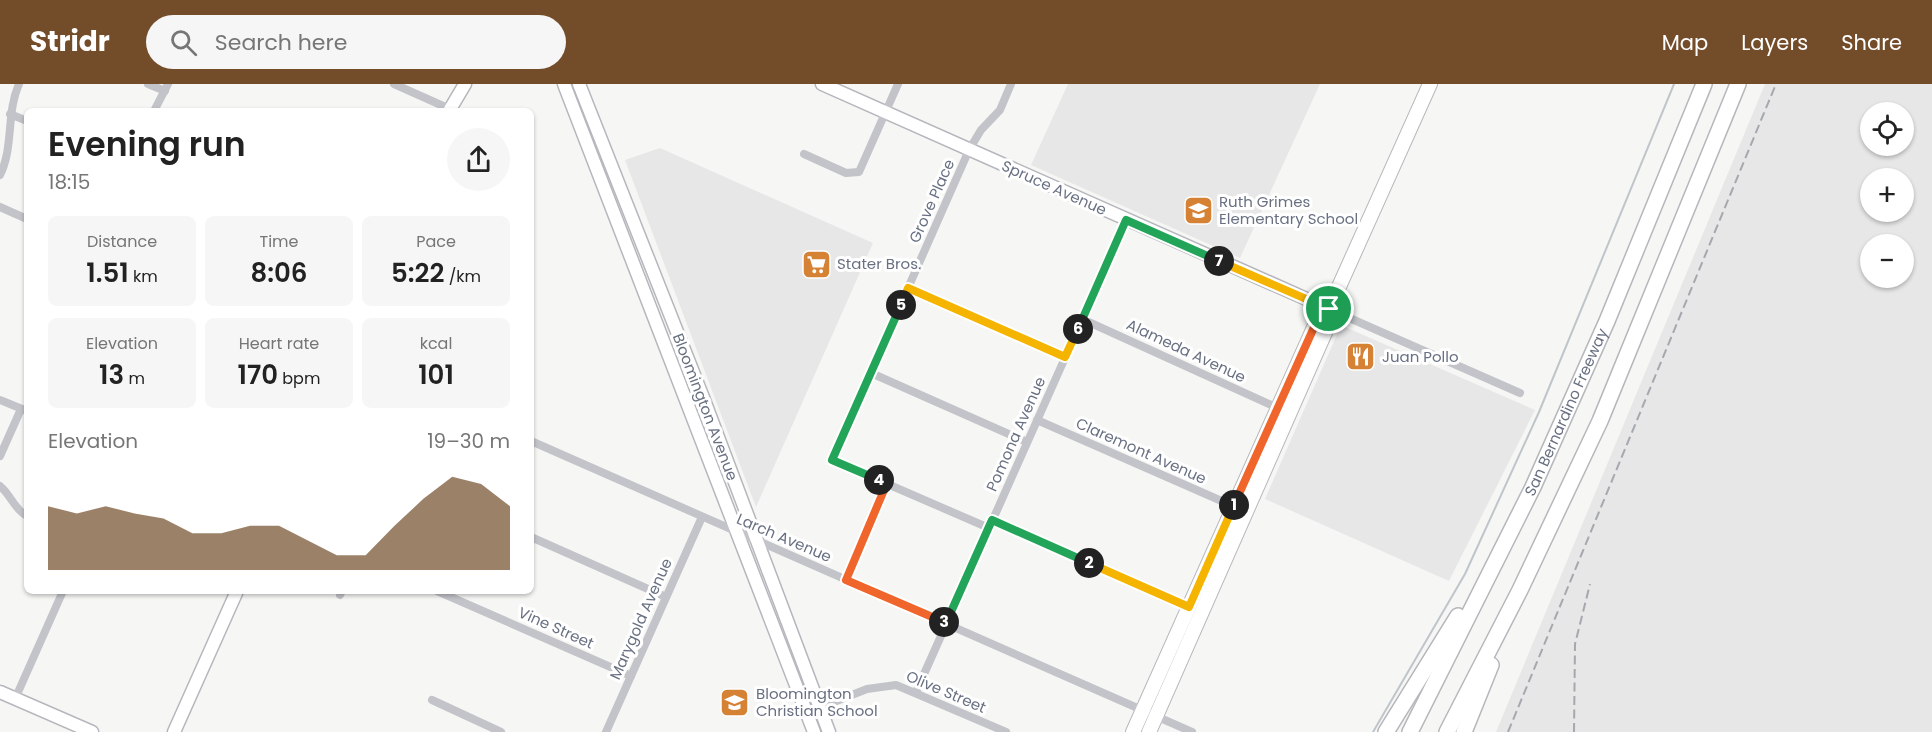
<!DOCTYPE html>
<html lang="en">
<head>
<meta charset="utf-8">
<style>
  :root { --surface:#fff; --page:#f6f6f6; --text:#222; --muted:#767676; --accent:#734d2a }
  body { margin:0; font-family:Poppins,sans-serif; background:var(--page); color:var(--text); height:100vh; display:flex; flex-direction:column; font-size:22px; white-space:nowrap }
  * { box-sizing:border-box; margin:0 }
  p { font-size:20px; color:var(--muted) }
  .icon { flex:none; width:33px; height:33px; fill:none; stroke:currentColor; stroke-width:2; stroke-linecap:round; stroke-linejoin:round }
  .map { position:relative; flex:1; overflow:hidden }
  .drawer { position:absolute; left:24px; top:24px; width:510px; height:486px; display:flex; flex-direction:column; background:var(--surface); border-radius:9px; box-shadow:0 2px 4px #0004 }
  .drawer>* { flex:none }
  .fabs { position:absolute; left:1860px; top:18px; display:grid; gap:12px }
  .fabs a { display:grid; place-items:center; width:54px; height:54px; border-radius:50%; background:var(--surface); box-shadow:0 2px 4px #0004; font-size:30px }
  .pin { position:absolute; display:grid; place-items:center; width:51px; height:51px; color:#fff; margin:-26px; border:3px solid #fff; border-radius:50%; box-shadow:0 2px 6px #0007 }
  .km { position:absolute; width:30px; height:30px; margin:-15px; border-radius:50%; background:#222; color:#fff; font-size:16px; line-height:30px; text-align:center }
  .round { display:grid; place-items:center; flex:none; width:63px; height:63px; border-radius:32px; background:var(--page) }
  .head { display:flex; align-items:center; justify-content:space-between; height:102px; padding:0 24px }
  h1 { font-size:33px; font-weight:600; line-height:45px }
  .stats { display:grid; grid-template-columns:repeat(3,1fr); gap:9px; height:102px; padding:6px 24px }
  .stats div { display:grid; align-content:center; border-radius:9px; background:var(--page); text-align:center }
  .stats b { font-size:26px; font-weight:600 }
  .stats small { font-size:16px; font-weight:400 }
  .stats p { font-size:16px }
  .chart { height:168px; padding:12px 24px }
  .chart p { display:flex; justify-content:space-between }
  .chart svg { width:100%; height:108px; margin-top:6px; fill:var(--accent); opacity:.7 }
  header { display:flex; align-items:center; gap:36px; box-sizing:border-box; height:84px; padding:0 30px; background:var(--accent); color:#fff }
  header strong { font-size:28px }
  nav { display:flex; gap:33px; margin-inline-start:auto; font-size:21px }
  .search { width:420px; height:54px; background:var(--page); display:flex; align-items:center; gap:15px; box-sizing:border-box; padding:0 21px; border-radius:33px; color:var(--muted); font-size:22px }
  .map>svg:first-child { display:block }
  .built { fill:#e7e7e7; fill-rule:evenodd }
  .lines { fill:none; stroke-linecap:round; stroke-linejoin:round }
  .stream { stroke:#bec5cb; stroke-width:2 }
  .secondary-casing { stroke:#b5b7bd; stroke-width:15 }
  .primary-casing { stroke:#b6b8bc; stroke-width:16 }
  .highway-casing { stroke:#b5b7bb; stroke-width:18 }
  .street { stroke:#c2c4c9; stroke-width:8 }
  .secondary { stroke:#fff; stroke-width:12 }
  .primary { stroke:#fff; stroke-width:14 }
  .highway { stroke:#fff; stroke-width:15 }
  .rail { stroke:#a5a8af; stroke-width:2; stroke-dasharray:9 4.5; stroke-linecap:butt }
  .split-1-casing { stroke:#fff; stroke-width:12 }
  .split-2-casing { stroke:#fff; stroke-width:12 }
  .split-3-casing { stroke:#fff; stroke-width:12 }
  .split-4-casing { stroke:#fff; stroke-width:12 }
  .split-5-casing { stroke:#fff; stroke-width:12 }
  .split-6-casing { stroke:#fff; stroke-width:12 }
  .split-7-casing { stroke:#fff; stroke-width:12 }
  .split-8-casing { stroke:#fff; stroke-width:12 }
  .split-1 { stroke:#f0652b; stroke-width:8 }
  .split-2 { stroke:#f5b400; stroke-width:8 }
  .split-3 { stroke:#22a559; stroke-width:8 }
  .split-4 { stroke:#f0652b; stroke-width:8 }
  .split-5 { stroke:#22a559; stroke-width:8 }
  .split-6 { stroke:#f5b400; stroke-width:8 }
  .split-7 { stroke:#22a559; stroke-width:8 }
  .split-8 { stroke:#f5b400; stroke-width:8 }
  .labels { text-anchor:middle; stroke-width:6; stroke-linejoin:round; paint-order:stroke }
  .street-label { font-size:15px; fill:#687082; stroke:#fff }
  .poi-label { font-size:15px; fill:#687082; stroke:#fff; text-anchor:start }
</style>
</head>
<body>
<header>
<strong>Stridr</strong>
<div class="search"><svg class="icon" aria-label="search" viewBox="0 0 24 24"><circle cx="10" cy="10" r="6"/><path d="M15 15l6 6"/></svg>Search here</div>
<nav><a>Map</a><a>Layers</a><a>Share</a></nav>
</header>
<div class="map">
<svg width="1932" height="648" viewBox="0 0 1932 648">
  <rect width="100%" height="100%" fill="#f6f6f4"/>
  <g class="built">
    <path d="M1068 0H1320L1240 174 1031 81Z"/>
    <path d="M1765 0H1932V648H1496ZM1904 28V62H1870V28ZM1904 94V128H1870V94ZM1870 160H1904V194H1870Z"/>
    <path d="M660 64 873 159 756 423 625 76Z"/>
    <path d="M1345 243 1535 326 1449 497 1265 415 1339 246Z"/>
  </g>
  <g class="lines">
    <path class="stream" d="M1373 648 1465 490 1539 328 1674 0"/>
    <defs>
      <g id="secondary">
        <path d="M564 0 814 648"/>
        <path d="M579 0 704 316 829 648"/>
        <path d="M822 0 1329 225"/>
        <path d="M449 27 465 0"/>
        <path d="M0 608 92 648"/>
        <path d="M174 648 237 507"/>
      </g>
      <g id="primary">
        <path d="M1329 225 1430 0"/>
        <path d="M1133 648 1320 230 1329 225"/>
        <path d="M1149 648 1331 235 1329 225"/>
      </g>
      <g id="highway">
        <path d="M1386 648 1458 532"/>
        <path id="s1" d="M1410 648 1533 403 1607 237 1704 0"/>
        <path d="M1447 648 1520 506 1600 337 1738 0"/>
        <path d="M1464 648 1491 581"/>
      </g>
    </defs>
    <use href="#secondary" class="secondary-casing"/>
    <use href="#primary" class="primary-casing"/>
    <use href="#highway" class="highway-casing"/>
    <g class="street">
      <path d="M148 0 165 7"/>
      <path d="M394 0 450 25"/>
      <path d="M154 27 168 0"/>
      <path d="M10 30 27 37"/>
      <path d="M804 70 846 89 859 88 898 0"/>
      <path d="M0 91C14 63 6 29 19 0"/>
      <path d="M0 123 27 135"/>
      <path d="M908 204 1065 273"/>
      <path d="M1329 225 1520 309"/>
      <path d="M1082 235 1278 324"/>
      <path d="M871 289 1027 358"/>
      <path d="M0 316 27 327"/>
      <path d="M1037 336 1233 422"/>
      <path d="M531 357 1192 648"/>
      <path d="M0 372 21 325"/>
      <path d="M0 402C11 411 14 425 27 432"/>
      <path d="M992 436 1189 523"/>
      <path d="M989 444 832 376 969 66 981 46 1000 26 1011 0"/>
      <path d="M531 453 666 513"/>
      <path d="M846 496 887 399"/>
      <path d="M437 507 631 592"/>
      <path d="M340 511 342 507"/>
      <path d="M916 608 1126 137"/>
      <path d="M15 615 63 507"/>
      <path d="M432 616 501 648"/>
      <path d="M806 629 867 605 896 601 1006 648"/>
      <path d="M606 648 702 433"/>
    </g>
    <use href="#secondary" class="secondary"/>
    <use href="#primary" class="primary"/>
    <use href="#highway" class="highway"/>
    <g class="rail">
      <path d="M1508 648 1776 0"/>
      <path d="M1574 648 1575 560 1590 500"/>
    </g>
  </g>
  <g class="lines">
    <defs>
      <path id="split-1" d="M1234 421 1320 230 1329 225"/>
      <path id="split-2" d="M1089 479 1189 523 1234 421"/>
      <path id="split-3" d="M944 538 946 539 992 436 1089 479"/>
      <path id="split-4" d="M879 396 887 399 846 496 944 538"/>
      <path id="split-5" d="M879 396 832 376 901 221"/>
      <path id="split-6" d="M901 221 908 204 1065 273 1078 245"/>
      <path id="split-7" d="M1078 245 1126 136 1219 177"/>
      <path id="split-8" d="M1219 177 1329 225"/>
    </defs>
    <use href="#split-1" class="split-1-casing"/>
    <use href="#split-2" class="split-2-casing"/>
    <use href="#split-3" class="split-3-casing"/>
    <use href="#split-4" class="split-4-casing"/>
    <use href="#split-5" class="split-5-casing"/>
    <use href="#split-6" class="split-6-casing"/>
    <use href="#split-7" class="split-7-casing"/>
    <use href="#split-8" class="split-8-casing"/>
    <use href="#split-1" class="split-1"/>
    <use href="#split-2" class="split-2"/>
    <use href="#split-3" class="split-3"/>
    <use href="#split-4" class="split-4"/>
    <use href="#split-5" class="split-5"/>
    <use href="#split-6" class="split-6"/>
    <use href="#split-7" class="split-7"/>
    <use href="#split-8" class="split-8"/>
  </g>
  <defs>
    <symbol id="school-square" viewBox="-11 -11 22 22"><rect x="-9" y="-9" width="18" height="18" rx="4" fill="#d68234" stroke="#fff"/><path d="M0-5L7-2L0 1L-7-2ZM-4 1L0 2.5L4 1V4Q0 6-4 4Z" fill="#fff"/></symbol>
    <symbol id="supermarket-square" viewBox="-11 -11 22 22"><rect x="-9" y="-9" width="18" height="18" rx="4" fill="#d68234" stroke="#fff"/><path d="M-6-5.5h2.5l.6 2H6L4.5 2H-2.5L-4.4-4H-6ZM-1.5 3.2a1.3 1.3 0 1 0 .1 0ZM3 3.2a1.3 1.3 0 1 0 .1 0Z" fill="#fff"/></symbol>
    <symbol id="restaurant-square" viewBox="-11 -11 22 22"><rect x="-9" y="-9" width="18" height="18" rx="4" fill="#d68234" stroke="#fff"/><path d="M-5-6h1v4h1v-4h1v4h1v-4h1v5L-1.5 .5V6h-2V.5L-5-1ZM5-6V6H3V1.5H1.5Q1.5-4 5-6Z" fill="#fff"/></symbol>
  </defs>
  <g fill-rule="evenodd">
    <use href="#school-square" x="1182" y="110" width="33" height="33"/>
    <use href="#supermarket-square" x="800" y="164" width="33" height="33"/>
    <use href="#restaurant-square" x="1344" y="256" width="33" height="33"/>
    <use href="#school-square" x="718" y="602" width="33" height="33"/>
  </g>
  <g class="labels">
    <g class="street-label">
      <text transform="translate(1054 104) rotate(24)" y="5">Spruce Avenue</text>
      <text transform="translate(932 117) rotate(-66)" y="5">Grove Place</text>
      <text transform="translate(1186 267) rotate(25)" y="5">Alameda Avenue</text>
      <text transform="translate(705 323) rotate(69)" y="5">Bloomington Avenue</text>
      <text dy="5" stroke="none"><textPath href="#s1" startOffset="356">San Bernardino Freeway</textPath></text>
      <text transform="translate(1016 350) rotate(-66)" y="5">Pomona Avenue</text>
      <text transform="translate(1141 367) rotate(24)" y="5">Claremont Avenue</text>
      <text transform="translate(784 454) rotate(23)" y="5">Larch Avenue</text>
      <text transform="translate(641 535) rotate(-66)" y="5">Marygold Avenue</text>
      <text transform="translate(556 544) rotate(24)" y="5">Vine Street</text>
      <text transform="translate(946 608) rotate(23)" y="5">Olive Street</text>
    </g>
    <g class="poi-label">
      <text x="1219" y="123">Ruth Grimes<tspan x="1219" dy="17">Elementary School</tspan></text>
      <text x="837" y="185">Stater Bros.</text>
      <text x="1382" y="278">Juan Pollo</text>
      <text x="756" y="615">Bloomington<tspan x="756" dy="17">Christian School</tspan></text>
    </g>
  </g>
</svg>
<div class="fabs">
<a><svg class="icon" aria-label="locate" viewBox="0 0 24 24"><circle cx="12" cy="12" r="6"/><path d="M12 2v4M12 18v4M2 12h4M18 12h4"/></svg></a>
<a>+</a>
<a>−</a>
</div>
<div class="pin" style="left:1329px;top:225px;background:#1e9e55"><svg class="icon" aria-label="arrive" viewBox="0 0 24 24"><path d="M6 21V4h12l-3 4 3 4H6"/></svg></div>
<b class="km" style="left:1234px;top:421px">1</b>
<b class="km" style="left:1089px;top:479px">2</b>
<b class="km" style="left:944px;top:538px">3</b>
<b class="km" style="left:879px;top:396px">4</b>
<b class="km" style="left:901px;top:221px">5</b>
<b class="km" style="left:1078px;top:245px">6</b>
<b class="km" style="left:1219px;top:177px">7</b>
<section class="drawer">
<div class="head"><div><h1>Evening run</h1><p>18:15</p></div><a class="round"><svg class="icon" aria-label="share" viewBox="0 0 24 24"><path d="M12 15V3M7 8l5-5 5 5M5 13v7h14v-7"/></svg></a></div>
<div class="stats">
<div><p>Distance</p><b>1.51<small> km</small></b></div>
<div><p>Time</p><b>8:06</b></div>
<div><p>Pace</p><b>5:22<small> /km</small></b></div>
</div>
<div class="stats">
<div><p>Elevation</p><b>13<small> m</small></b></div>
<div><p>Heart rate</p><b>170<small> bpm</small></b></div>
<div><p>kcal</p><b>101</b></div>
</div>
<div class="chart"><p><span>Elevation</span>19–30 m</p>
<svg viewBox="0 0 160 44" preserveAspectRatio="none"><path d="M0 44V18L10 21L20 18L30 21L40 23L50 29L60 29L70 26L80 26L90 32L100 38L110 38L120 26L130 15L140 6L150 9L160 18V44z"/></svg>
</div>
</section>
</div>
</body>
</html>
